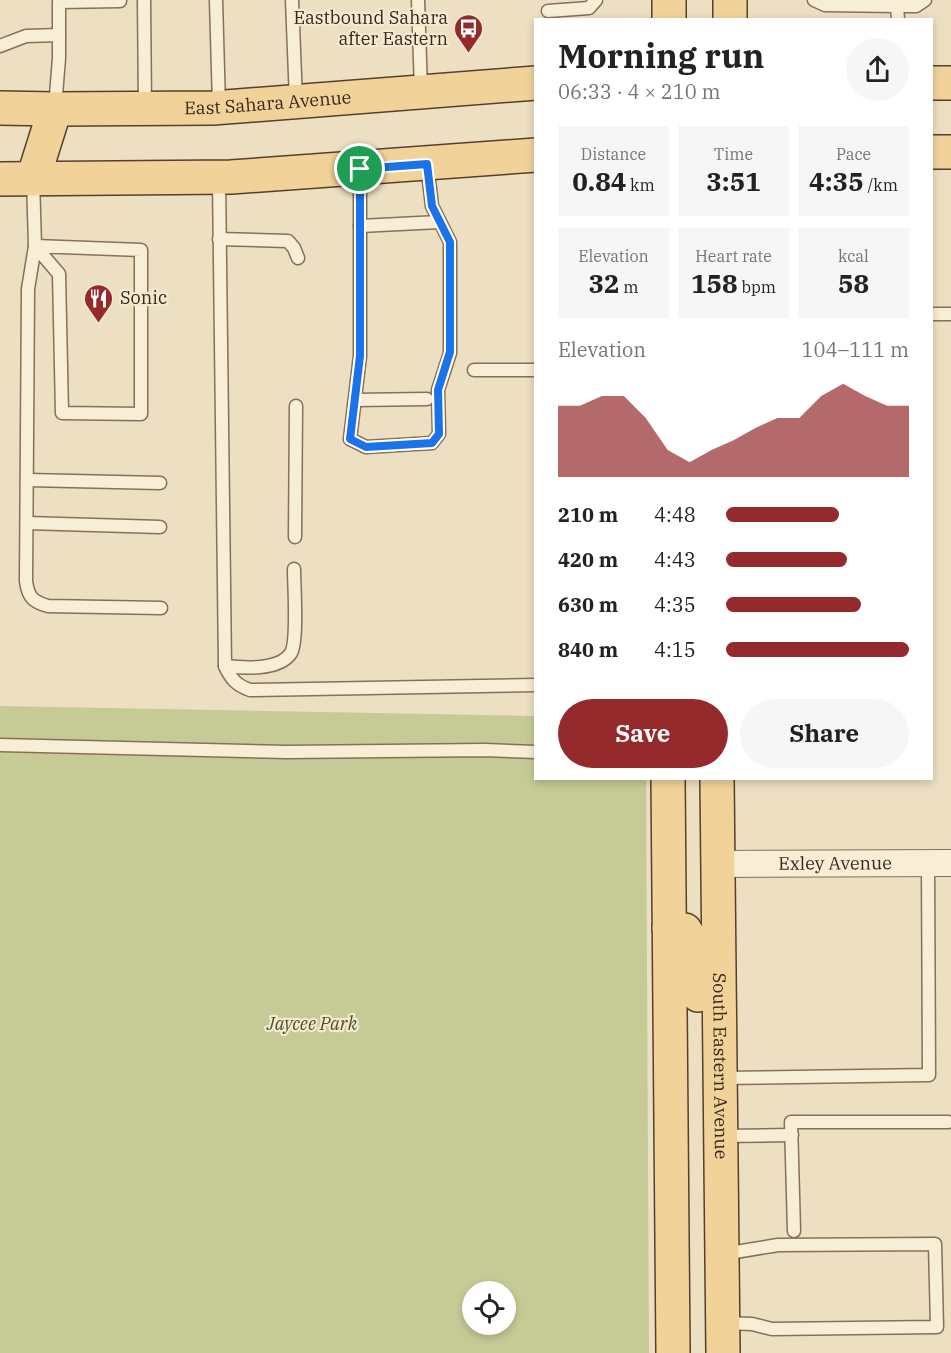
<!DOCTYPE html>
<html lang="en">
<head>
<meta charset="utf-8">
<style>
  :root { --surface:#fff; --page:#f6f6f6; --text:#222; --muted:#767676; --accent:#952a2d }
  body { margin:0; font-family:"IBM Plex Serif",serif; background:var(--page); color:var(--text); height:100vh; display:flex; flex-direction:column; font-size:22px; white-space:nowrap }
  * { box-sizing:border-box; margin:0 }
  p { font-size:20px; color:var(--muted) }
  .icon { flex:none; width:33px; height:33px; fill:none; stroke:currentColor; stroke-width:2; stroke-linecap:round; stroke-linejoin:round }
  .map { position:relative; flex:1; overflow:hidden }
  .side { position:absolute; left:534px; top:18px; width:399px; height:762px; display:flex; flex-direction:column; background:var(--surface); border-radius:0px; box-shadow:0 3px 9px #0003 }
  .side>* { flex:none }
  .tools { position:absolute; left:462px; top:1281px; display:grid; gap:12px }
  .tools a { display:grid; place-items:center; width:54px; height:54px; border-radius:50%; background:var(--surface); box-shadow:0 3px 9px #0003; font-size:30px }
  .pin { position:absolute; display:grid; place-items:center; width:51px; height:51px; color:#fff; margin:-26px; border:3px solid #fff; border-radius:50%; box-shadow:0 2px 6px #0007 }
  .round { display:grid; place-items:center; flex:none; width:63px; height:63px; border-radius:32px; background:var(--page) }
  .summary { display:flex; align-items:center; justify-content:space-between; height:102px; padding:0 24px }
  h1 { font-size:33px; font-weight:800; line-height:45px }
  .metrics { display:grid; grid-template-columns:repeat(3,1fr); gap:9px; height:102px; padding:6px 24px }
  .metrics div { display:grid; align-content:center; border-radius:0px; background:var(--page); text-align:center }
  .metrics b { font-size:26px; font-weight:800 }
  .metrics small { font-size:16px; font-weight:400 }
  .metrics p { font-size:16px }
  .chart { height:168px; padding:12px 24px }
  .chart p { display:flex; justify-content:space-between }
  .chart svg { width:100%; height:108px; margin-top:6px; fill:var(--accent); opacity:.7 }
  .primary-button { display:flex; gap:12px; margin-top:auto; padding:12px 24px }
  .primary-button a { flex:1; height:69px; border-radius:36px; background:var(--accent); color:#fff; font-size:24px; font-weight:800; line-height:69px; text-align:center }
  .primary-button a+a { background:var(--page); color:var(--text) }
  ul { padding:0 24px; list-style:none; font-size:20px }
  li { display:grid; grid-template-columns:96px 72px 1fr; align-items:center; height:45px }
  li i { height:15px; border-radius:8px; background:var(--accent) }
  .map>svg:first-child { display:block }
  .green { fill:#c6cb96; fill-rule:evenodd }
  .lines { fill:none; stroke-linecap:round; stroke-linejoin:round }
  .lane-casing { stroke:#877059; stroke-width:15 }
  .street-casing { stroke:#877059; stroke-width:28 }
  .primary-casing { stroke:#553f2e; stroke-width:36 }
  .lane { stroke:#f8edd5; stroke-width:12 }
  .street { stroke:#f8edd5; stroke-width:26 }
  .primary { stroke:#f1d39a; stroke-width:33 }
  .route-casing { stroke:#fff; stroke-width:12 }
  .route { stroke:#1a73e8; stroke-width:8 }
  .labels { text-anchor:middle; stroke-width:4.5; stroke-linejoin:round; paint-order:stroke }
  .poi-label { font-size:18px; fill:#37291d; stroke:#f5ead1; text-anchor:end }
  .street-label { font-size:18px; fill:#37291d; stroke:#f5ead1 }
  .park-label { font-size:18px; font-style:italic; fill:#485324; stroke:#f5ead1 }
</style>
</head>
<body>
<div class="map">
<svg width="951" height="1353" viewBox="0 0 951 1353">
  <rect width="100%" height="100%" fill="#eddfc2"/>
  <path class="green" d="M0 706 535 716 536 778 646 779 649 1353H0ZM472 1292H506V1324H472Z"/>
  <g class="lines">
    <defs>
      <g id="lane">
        <path d="M144 0 145 107"/>
        <path d="M216 0 219 106"/>
        <path d="M292 0 296 101"/>
        <path d="M418 0 421 90"/>
        <path d="M814 0 825 5 897 6 898 20"/>
        <path d="M897 6H916L925 0"/>
        <path d="M548 11 589 8 596 0"/>
        <path d="M0 46 26 36 59 35"/>
        <path d="M55 108 59 58V2L120 1"/>
        <path d="M360 170V356L350 439 366 447 432 443 439 434 438 390 450 353V242L432 206 427 164"/>
        <path d="M33 179 35 246 28 289 26 581C28 597 33 602 48 606L161 608"/>
        <path d="M219 180 225 666C231 679 236 685 250 690L536 685"/>
        <path d="M360 226 439 222"/>
        <path d="M219 239 288 241 294 248 298 258"/>
        <path d="M35 246 141 250V414L62 413 59 274Z"/>
        <path d="M932 314H951"/>
        <path d="M474 370H536"/>
        <path d="M355 400 427 399"/>
        <path d="M28 480 160 483"/>
        <path d="M27 523 160 527"/>
        <path d="M295 537 296 406"/>
        <path d="M225 666C243 668 279 671 291 653 298 641 294 585 294 569"/>
        <path d="M0 745 286 752 485 750 536 752"/>
        <path d="M721 1078 929 1075 928 863"/>
        <path d="M721 1136 792 1135"/>
        <path d="M794 1231 791 1122H948"/>
        <path d="M723 1254 778 1245 935 1244 937 1327 772 1329 752 1324 724 1323"/>
      </g>
      <g id="street">
        <path id="s1" d="M718 864 951 863"/>
      </g>
      <g id="primary">
        <path d="M730 0V20"/>
        <path d="M669 20V0"/>
        <path d="M932 83H951"/>
        <path id="s2" d="M0 108 55 109 213 108 536 83"/>
        <path d="M932 152H951"/>
        <path d="M0 179 231 177 536 155"/>
        <path d="M33 179 55 109"/>
        <path d="M668 778 673 1353"/>
        <path id="s3" d="M717 778 723 1353"/>
        <path d="M669 928 685 930C700 952 697 970 698 995"/>
      </g>
    </defs>
    <use href="#lane" class="lane-casing"/>
    <use href="#street" class="street-casing"/>
    <use href="#primary" class="primary-casing"/>
    <use href="#lane" class="lane"/>
    <use href="#street" class="street"/>
    <use href="#primary" class="primary"/>
  </g>
  <g class="lines">
    <defs>
      <path id="route" d="M427 164 432 206 450 242V352L438 390 439 434 432 443 366 447 350 439 360 356V169Z"/>
    </defs>
    <use href="#route" class="route-casing"/>
    <use href="#route" class="route"/>
  </g>
  <defs>
    <symbol id="bus-pin" viewBox="-11 -11 22 30"><path d="M0 17L-7.5 6A9.5 9.5 0 1 1 7.5 6Z" fill="#952a2d" stroke="#f5ead1"/><path d="M-5-6H5V4H4V6H2V4H-2V6H-4V4H-5ZM-3.5-4V0h7V-4ZM-3.5 1.2v1.5H-2V1.2ZM2 1.2v1.5H3.5V1.2Z" fill="#fff"/></symbol>
    <symbol id="restaurant-pin" viewBox="-11 -11 22 30"><path d="M0 17L-7.5 6A9.5 9.5 0 1 1 7.5 6Z" fill="#952a2d" stroke="#f5ead1"/><path d="M-5-6h1v4h1v-4h1v4h1v-4h1v5L-1.5 .5V6h-2V.5L-5-1ZM5-6V6H3V1.5H1.5Q1.5-4 5-6Z" fill="#fff"/></symbol>
  </defs>
  <g fill-rule="evenodd">
    <use href="#bus-pin" x="452" y="12" width="33" height="45"/>
    <use href="#restaurant-pin" x="82" y="282" width="33" height="45"/>
  </g>
  <g class="labels">
    <g class="poi-label">
      <text x="448" y="24">Eastbound Sahara<tspan x="448" dy="21">after Eastern</tspan></text>
      <text x="120" y="304" text-anchor="start">Sonic</text>
    </g>
    <g class="street-label">
      <text dy="6" stroke="none"><textPath href="#s2" startOffset="268">East Sahara Avenue</textPath></text>
      <text dy="6" stroke="none"><textPath href="#s1" startOffset="117">Exley Avenue</textPath></text>
      <text dy="6" stroke="none"><textPath href="#s3" startOffset="288">South Eastern Avenue</textPath></text>
    </g>
    <g class="park-label">
      <text x="312" y="1030">Jaycee Park</text>
    </g>
  </g>
</svg>
<div class="tools">
<a><svg class="icon" aria-label="locate" viewBox="0 0 24 24"><circle cx="12" cy="12" r="6"/><path d="M12 2v4M12 18v4M2 12h4M18 12h4"/></svg></a>
</div>
<div class="pin" style="left:360px;top:169px;background:#1e9e55"><svg class="icon" aria-label="arrive" viewBox="0 0 24 24"><path d="M6 21V4h12l-3 4 3 4H6"/></svg></div>
<section class="side">
<div class="summary"><div><h1>Morning run</h1><p>06:33 · 4 × 210 m</p></div><a class="round"><svg class="icon" aria-label="share" viewBox="0 0 24 24"><path d="M12 15V3M7 8l5-5 5 5M5 13v7h14v-7"/></svg></a></div>
<div class="metrics">
<div><p>Distance</p><b>0.84<small> km</small></b></div>
<div><p>Time</p><b>3:51</b></div>
<div><p>Pace</p><b>4:35<small> /km</small></b></div>
</div>
<div class="metrics">
<div><p>Elevation</p><b>32<small> m</small></b></div>
<div><p>Heart rate</p><b>158<small> bpm</small></b></div>
<div><p>kcal</p><b>58</b></div>
</div>
<div class="chart"><p><span>Elevation</span>104–111 m</p>
<svg viewBox="0 0 160 44" preserveAspectRatio="none"><path d="M0 44V15L10 15L20 11L30 11L40 20L50 33L60 38L70 33L80 29L90 24L100 20L110 20L120 11L130 6L140 11L150 15L160 15V44z"/></svg>
</div>
<ul>
<li><b>210 m</b>4:48<i style="width:62%"></i></li>
<li><b>420 m</b>4:43<i style="width:66%"></i></li>
<li><b>630 m</b>4:35<i style="width:74%"></i></li>
<li><b>840 m</b>4:15<i style="width:100%"></i></li>
</ul>
<div class="primary-button"><a>Save</a><a>Share</a></div>
</section>
</div>
</body>
</html>
